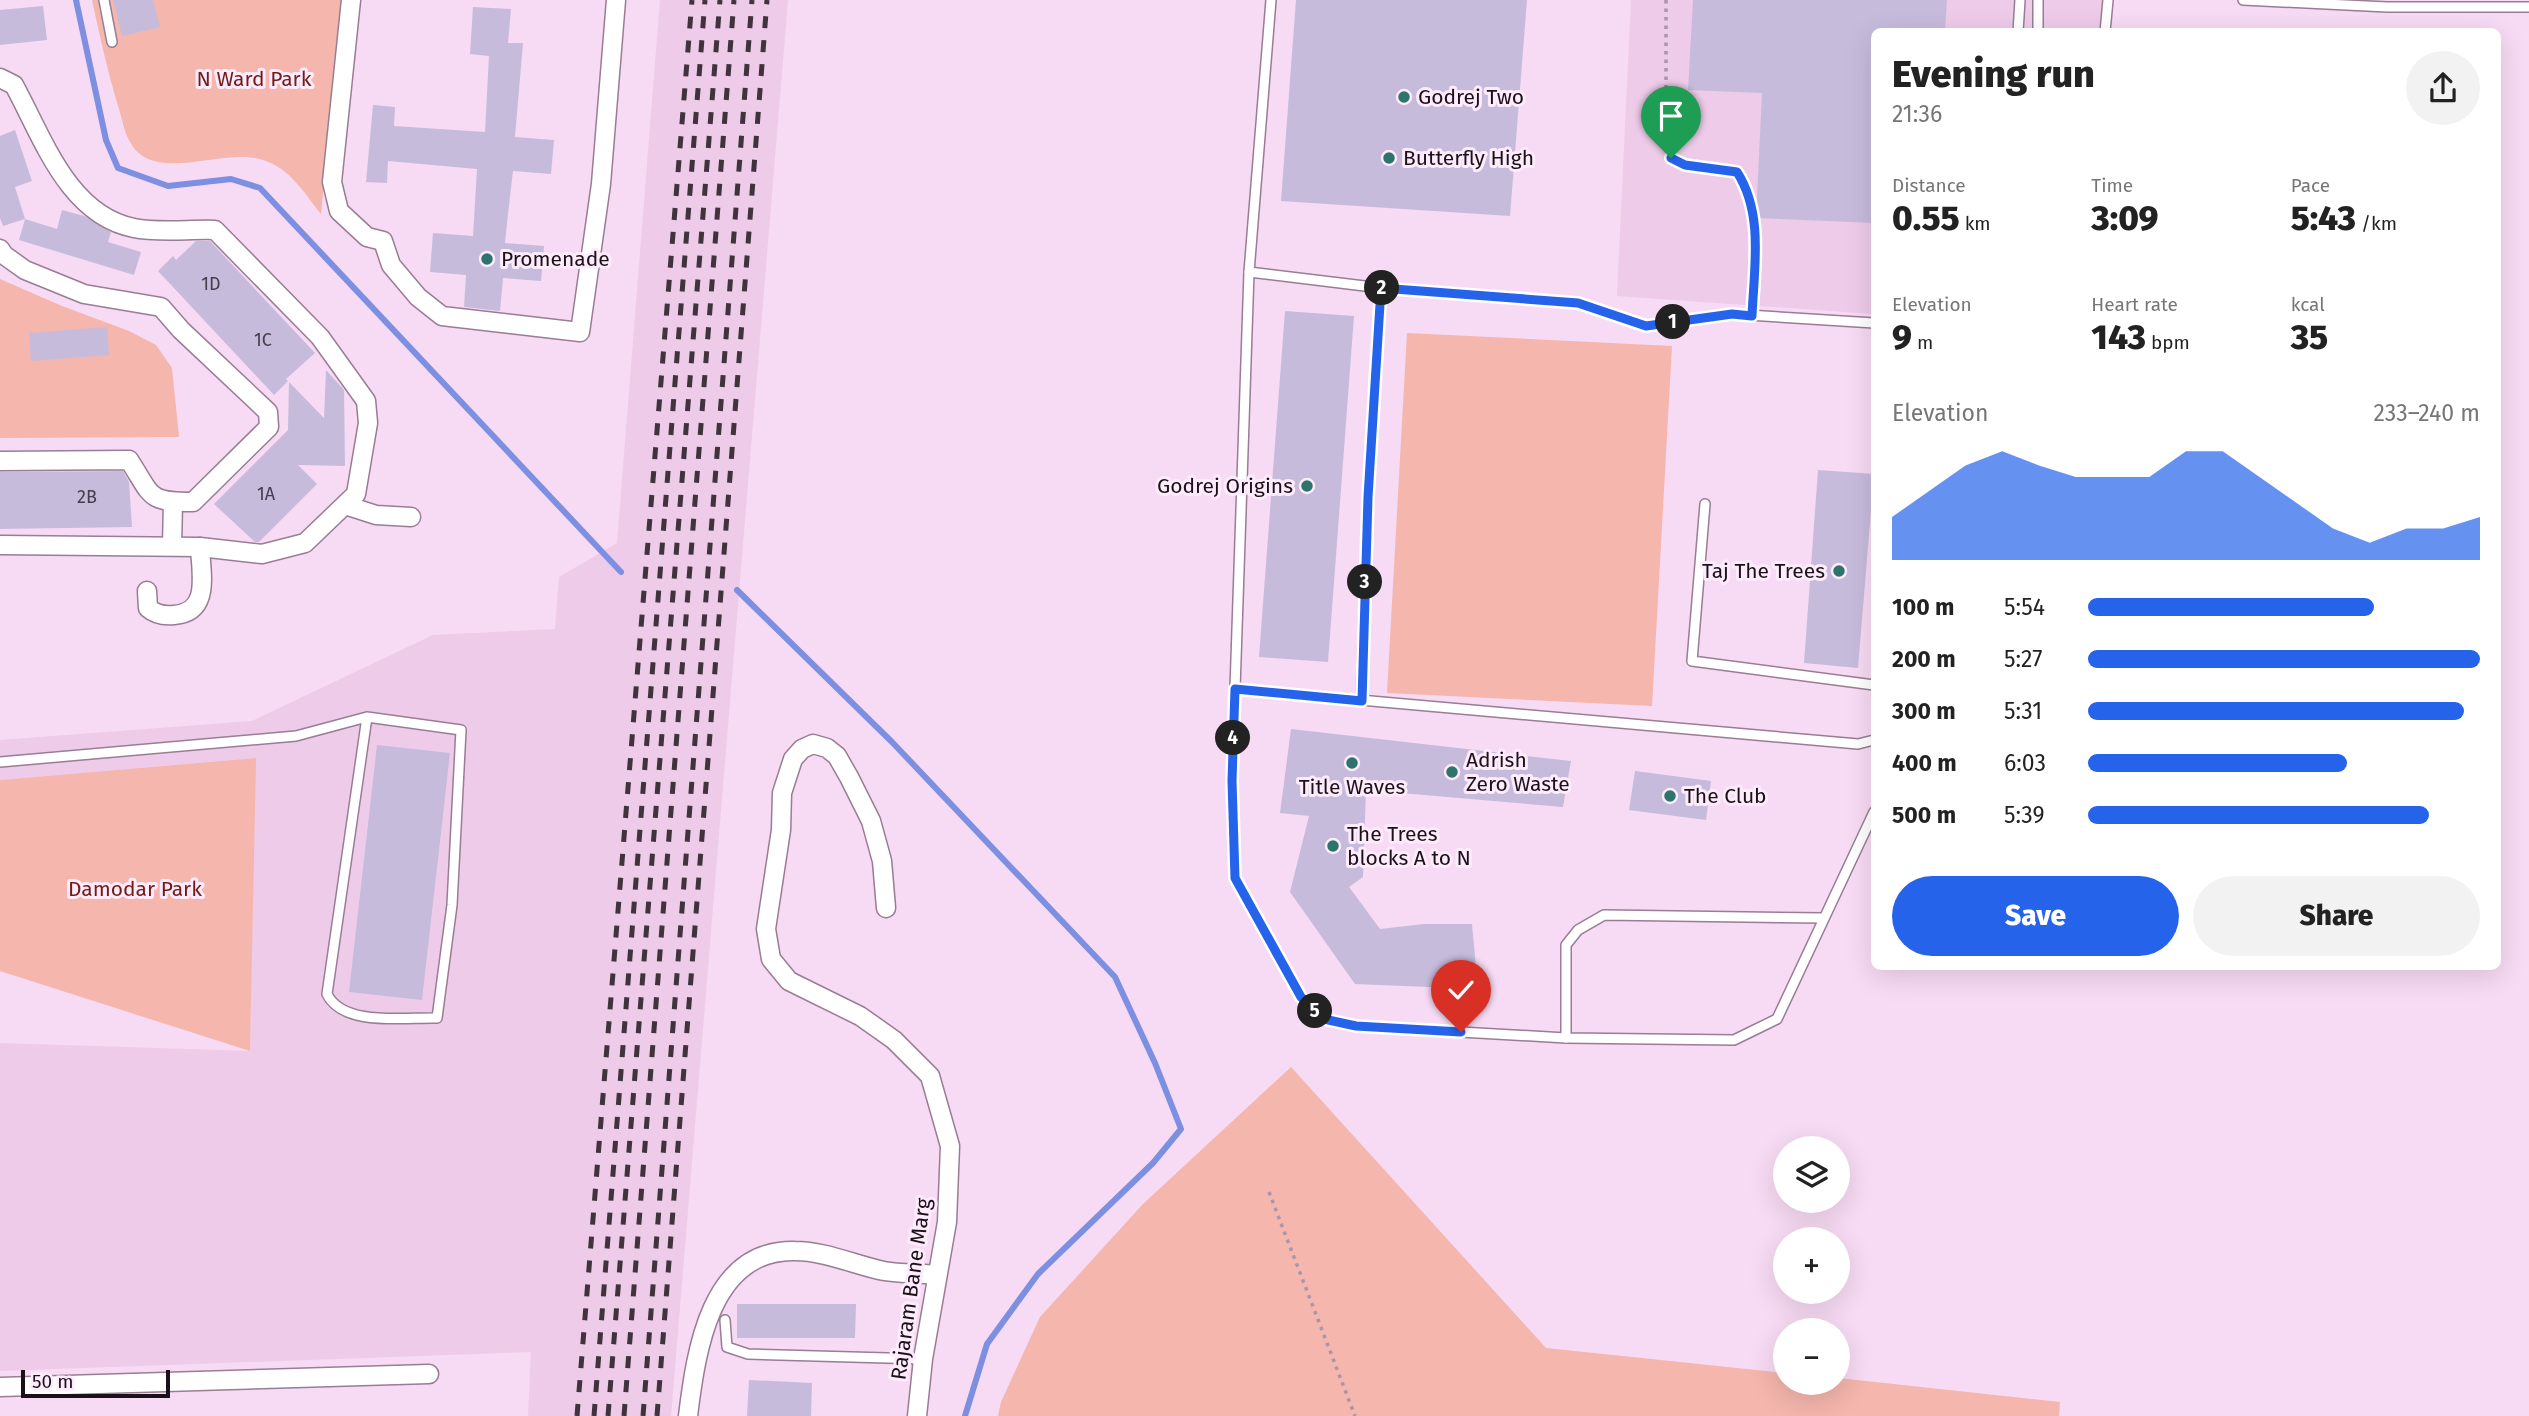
<!DOCTYPE html>
<html lang="en">
<head>
<meta charset="utf-8">
<style>
  :root { --surface:#fff; --page:#f2f2f2; --text:#222; --muted:#767676; --accent:#2563eb }
  body { margin:0; font-family:"Fira Sans",sans-serif; background:var(--page); color:var(--text); height:100vh; display:flex; flex-direction:column; font-size:26px; white-space:nowrap }
  * { box-sizing:border-box; margin:0 }
  p { font-size:23px; color:var(--muted) }
  .icon { flex:none; width:38px; height:38px; fill:none; stroke:currentColor; stroke-width:2; stroke-linecap:round; stroke-linejoin:round }
  .map { position:relative; flex:1; overflow:hidden }
  .panel { position:absolute; left:1871px; top:28px; width:630px; height:942px; display:flex; flex-direction:column; background:var(--surface); border-radius:10px; box-shadow:0 7px 28px #0002 }
  .panel>* { flex:none }
  .buttons { position:absolute; left:1773px; top:1136px; display:grid; gap:14px }
  .buttons a { display:grid; place-items:center; width:77px; height:77px; border-radius:50%; background:var(--surface); box-shadow:0 7px 28px #0002; font-size:35px }
  .scale { position:absolute; left:21px; bottom:18px; width:149px; box-sizing:border-box; padding-left:7px; border:4px solid #1b1119; border-top:0; font-size:19px; line-height:24px; white-space:nowrap; color:#1b1119; -webkit-text-stroke:5px #fdebfb; paint-order:stroke }
  .pin { position:absolute; display:grid; place-items:center; width:60px; height:60px; color:#fff; margin:-72px -30px; border-radius:50% 50% 50% 0; rotate:-45deg; box-shadow:0 0 7px #0007 }
  .pin .icon { rotate:45deg }
  .km { position:absolute; width:35px; height:35px; margin:-18px; border-radius:50%; background:#222; color:#fff; font-size:19px; line-height:35px; text-align:center }
  .round { display:grid; place-items:center; flex:none; width:74px; height:74px; border-radius:37px; background:var(--page) }
  .head { display:flex; align-items:center; justify-content:space-between; height:119px; padding:0 21px }
  h1 { font-size:38px; font-weight:800; line-height:52px }
  .figures { display:grid; grid-template-columns:repeat(3,1fr); gap:10px; height:119px; padding:7px 21px }
  .figures div { display:grid; align-content:center }
  .figures b { font-size:35px; font-weight:800 }
  .figures small { font-size:19px; font-weight:400 }
  .figures p { font-size:19px }
  .chart { height:196px; padding:14px 21px }
  .chart p { display:flex; justify-content:space-between }
  .chart svg { width:100%; height:126px; margin-top:7px; fill:var(--accent); opacity:.7 }
  .cta { display:flex; gap:14px; margin-top:auto; padding:14px 21px }
  .cta a { flex:1; height:80px; border-radius:42px; background:var(--accent); color:#fff; font-size:28px; font-weight:800; line-height:80px; text-align:center }
  .cta a+a { background:var(--page); color:var(--text) }
  ul { padding:0 21px; list-style:none; font-size:23px }
  li { display:grid; grid-template-columns:112px 84px 1fr; align-items:center; height:52px }
  li i { height:18px; border-radius:9px; background:var(--accent) }
  .map>svg:first-child { display:block }
  .built { fill:#eecbe9 }
  .green { fill:#f4b6ad }
  .lines { fill:none; stroke-linecap:round; stroke-linejoin:round }
  .stream { stroke:#7c8fe1; stroke-width:6 }
  .building { fill:#c7bbdc }
  .service-casing { stroke:#987d94; stroke-width:12 }
  .minor-casing { stroke:#987d94; stroke-width:21 }
  .path { stroke:#ab95a8; stroke-width:3.5; stroke-dasharray:3.5 5; stroke-linecap:butt }
  .service { stroke:#fff; stroke-width:9 }
  .minor { stroke:#fff; stroke-width:18 }
  .rail { stroke:#40333d; stroke-width:5; stroke-dasharray:12 12; stroke-linecap:butt }
  .route-casing { stroke:#fff; stroke-width:14 }
  .route { stroke:#2563eb; stroke-width:9 }
  .poi-dot { fill:#2c746d; stroke:#fdebfb; stroke-width:2.5 }
  .labels { text-anchor:middle; stroke-width:6; stroke-linejoin:round; paint-order:stroke }
  .number-label { font-size:18px; fill:#463c4a }
  .park-label { font-size:21px; fill:#731b15; stroke:#fdebfb }
  .poi-label { font-size:21px; fill:#1b1119; stroke:#fdebfb; text-anchor:start }
  .street-label { font-size:21px; fill:#1b1119; stroke:#fdebfb }
</style>
</head>
<body>
<div class="map">
<svg width="2529" height="1416" viewBox="0 0 2529 1416">
  <rect width="100%" height="100%" fill="#f7daf3"/>
  <g class="built">
    <path d="M660 0H788L671 1416H528L531 1352 0 1371V1043L250 1051 255 758 0 780V740L252 721 433 635 555 629 559 577 617 543Z"/>
    <path d="M1631 0H2104L2101 31 1874 32V314L1617 296Z"/>
  </g>
  <g class="green">
    <path d="M92 0H342L321 214C304 193 290 168 263 160 222 146 152 187 129 140 124 131 122 119 119 109 108 73 100 37 92 0Z"/>
    <path d="M0 279 62 306 129 331 156 345 172 368 179 437 0 438Z"/>
    <path d="M1407 333 1672 346 1652 706 1387 693Z"/>
    <path d="M256 758 250 1051 0 971V780Z"/>
    <path d="M1291 1067 1546 1348 1785 1373V1382H1838V1378L2060 1402 2059 1416H998L1001 1402 1040 1317 1143 1204Z"/>
  </g>
  <g class="lines">
    <g class="stream">
      <path d="M76 0 106 140 118 168 168 186 231 179 260 188 621 572"/>
      <path d="M737 590 892 742 1115 977 1155 1063 1181 1129 1153 1163 1038 1274 987 1344 965 1416"/>
    </g>
  </g>
  <g class="building">
    <path d="M113 0H153L160 27 122 36Z"/>
    <path d="M1296 0H1527L1510 216 1281 201Z"/>
    <path d="M1693 0H1947L1945 32H1874V223L1756 218 1762 93 1688 90Z"/>
    <path d="M43 6 47 40 0 45V10Z"/>
    <path d="M473 7 511 9 508 43H523L515 137 554 140 551 174 513 171 508 214 505 243 544 246 541 281 503 278 500 311 464 307 466 275 430 272 433 233 473 236 477 169 388 161 387 183 366 182 373 105 395 107 394 126 485 132 489 56 470 54Z"/>
    <path d="M15 130 32 181 15 187 25 219 3 226 0 218V136Z"/>
    <path d="M62 210 84 216 111 232 108 242 141 252 134 275 19 240 25 219 57 229Z"/>
    <path d="M196 241H210L315 353 286 379 288 381 274 395 158 271 173 256 176 260Z"/>
    <path d="M1285 311 1354 316 1328 662 1259 657Z"/>
    <path d="M107 327 109 355 31 361 29 333Z"/>
    <path d="M326 370 344 390 345 466 298 465 317 484 259 542H255L214 504 288 430 289 382 324 418Z"/>
    <path d="M1818 470 1874 474 1858 668 1804 663Z"/>
    <path d="M123 471 129 482 132 527 0 529V472Z"/>
    <path d="M1291 729 1571 761 1563 807 1366 790 1363 877 1349 887 1380 929 1424 924H1472L1478 989 1355 984 1290 892 1309 816 1280 813Z"/>
    <path d="M377 745 450 753 422 1000 349 992Z"/>
    <path d="M1635 771 1711 781 1706 820 1629 810Z"/>
    <path d="M737 1304H856L855 1338H737Z"/>
    <path d="M749 1380 812 1383 811 1416H747Z"/>
  </g>
  <g class="lines">
    <defs>
      <g id="service">
        <path d="M104 0 112 42"/>
        <path d="M2038 0V32"/>
        <path d="M2243 0 2387 7H2529"/>
        <path d="M2018 32 2020 0"/>
        <path d="M2105 32 2108 0"/>
        <path d="M1249 272 1381 288 1578 303 1646 326 1732 314 1874 323"/>
        <path d="M1705 504 1692 661 1874 685"/>
        <path d="M1235 689 1249 272 1271 0"/>
        <path d="M1361 701 1368 497 1381 288"/>
        <path d="M1874 740 1858 744 1235 689 1232 781 1235 878 1301 997 1324 1019 1356 1026 1566 1038 1734 1040 1777 1019 1874 812"/>
        <path d="M0 762 296 736 367 717 461 730 452 905 437 1018C405 1017 343 1027 327 994L367 717"/>
        <path d="M1566 1038V945L1578 930 1604 915 1823 918"/>
        <path d="M725 1320 727 1347 748 1354 923 1359"/>
      </g>
      <g id="minor">
        <path d="M351 0 332 182 339 211 367 237 383 241 391 265 418 297 442 316 580 332 601 184 616 0"/>
        <path d="M0 78 14 85C43 138 68 215 134 228 157 233 191 229 215 230L320 337 366 401 368 423 356 494 305 543 262 554 200 547 0 545"/>
        <path d="M0 249 4 255 25 270 84 294 161 307 181 330 268 412 269 427 193 502C147 502 153 497 129 460L0 461"/>
        <path d="M345 505 376 515 411 517"/>
        <path d="M172 546 173 502"/>
        <path d="M147 591 148 608C156 615 164 616 174 615 211 612 201 574 200 547"/>
        <path d="M886 908 882 861 871 821 849 777 837 756 827 748 813 744 802 749 793 759 782 793 781 830 766 929 771 959 789 981 860 1016 894 1040 930 1076 950 1146 947 1222 923 1359 917 1416"/>
        <path d="M0 1387 429 1374"/>
        <path d="M688 1416C696 1351 710 1249 795 1251 825 1251 855 1265 884 1271 901 1274 920 1273 937 1275"/>
      </g>
    </defs>
    <use href="#service" class="service-casing"/>
    <use href="#minor" class="minor-casing"/>
    <g class="path">
      <path d="M1666 0V143L1671 158 1684 165 1737 172C1762 211 1754 259 1753 303"/>
      <path d="M1269 1192 1355 1416"/>
    </g>
    <use href="#service" class="service"/>
    <use href="#minor" class="minor"/>
    <g class="rail">
      <path d="M577 1416 692 0"/>
      <path d="M594 1416 705 0"/>
      <path d="M608 1416 720 0"/>
      <path d="M624 1416 734 0"/>
      <path d="M643 1416 752 0"/>
      <path d="M657 1416 767 0"/>
    </g>
  </g>
  <g class="lines">
    <defs>
      <path id="route" d="M1461 1032 1356 1026 1324 1019 1301 997 1235 878 1232 781 1235 689 1362 701 1368 497 1381 288 1578 303 1646 326 1732 314 1752 316C1754 268 1764 214 1737 172L1685 165 1671 158"/>
    </defs>
    <use href="#route" class="route-casing"/>
    <use href="#route" class="route"/>
  </g>
  <g class="poi-dot">
    <circle cx="1404" cy="97" r="7"/>
    <circle cx="1389" cy="158" r="7"/>
    <circle cx="487" cy="259" r="7"/>
    <circle cx="1307" cy="486" r="7"/>
    <circle cx="1839" cy="571" r="7"/>
    <circle cx="1352" cy="763" r="7"/>
    <circle cx="1452" cy="772" r="7"/>
    <circle cx="1670" cy="796" r="7"/>
    <circle cx="1333" cy="846" r="7"/>
  </g>
  <g class="labels">
    <g class="number-label">
      <text x="211" y="290">1D</text>
      <text x="263" y="346">1C</text>
      <text x="266" y="500">1A</text>
      <text x="87" y="503">2B</text>
    </g>
    <g class="park-label">
      <text x="254" y="86">N Ward Park</text>
      <text x="135" y="896">Damodar Park</text>
    </g>
    <g class="poi-label">
      <text x="1418" y="104">Godrej Two</text>
      <text x="1403" y="165">Butterfly High</text>
      <text x="501" y="266">Promenade</text>
      <text x="1293" y="493" text-anchor="end">Godrej Origins</text>
      <text x="1825" y="578" text-anchor="end">Taj The Trees</text>
      <text x="1466" y="767">Adrish<tspan x="1466" dy="24">Zero Waste</tspan></text>
      <text x="1352" y="794" text-anchor="middle">Title Waves</text>
      <text x="1684" y="803">The Club</text>
      <text x="1347" y="841">The Trees<tspan x="1347" dy="24">blocks A to N</tspan></text>
    </g>
    <g class="street-label">
      <text transform="translate(911 1289) rotate(-82)" y="7">Rajaram Bane Marg</text>
    </g>
  </g>
</svg>
<div class="buttons">
<a><svg class="icon" aria-label="layers" viewBox="0 0 24 24"><path d="M12 4l9 5-9 5-9-5zM3 14l9 5 9-5"/></svg></a>
<a>+</a>
<a>−</a>
</div>
<div class="scale">50 m</div>
<div class="pin" style="left:1671px;top:158px;background:#1e9e55"><svg class="icon" aria-label="arrive" viewBox="0 0 24 24"><path d="M6 21V4h12l-3 4 3 4H6"/></svg></div>
<div class="pin" style="left:1461px;top:1032px;background:#d93025"><svg class="icon" aria-label="check" viewBox="0 0 24 24"><path d="M5 12l5 5 9-10"/></svg></div>
<b class="km" style="left:1673px;top:322px">1</b>
<b class="km" style="left:1382px;top:288px">2</b>
<b class="km" style="left:1365px;top:582px">3</b>
<b class="km" style="left:1233px;top:738px">4</b>
<b class="km" style="left:1315px;top:1011px">5</b>
<section class="panel">
<div class="head"><div><h1>Evening run</h1><p>21:36</p></div><a class="round"><svg class="icon" aria-label="share" viewBox="0 0 24 24"><path d="M12 15V3M7 8l5-5 5 5M5 13v7h14v-7"/></svg></a></div>
<div class="figures">
<div><p>Distance</p><b>0.55<small> km</small></b></div>
<div><p>Time</p><b>3:09</b></div>
<div><p>Pace</p><b>5:43<small> /km</small></b></div>
</div>
<div class="figures">
<div><p>Elevation</p><b>9<small> m</small></b></div>
<div><p>Heart rate</p><b>143<small> bpm</small></b></div>
<div><p>kcal</p><b>35</b></div>
</div>
<div class="chart"><p><span>Elevation</span>233–240 m</p>
<svg viewBox="0 0 160 44" preserveAspectRatio="none"><path d="M0 44V29L10 20L20 11L30 6L40 11L50 15L60 15L70 15L80 6L90 6L100 15L110 24L120 33L130 38L140 33L150 33L160 29V44z"/></svg>
</div>
<ul>
<li><b>100 m</b>5:54<i style="width:73%"></i></li>
<li><b>200 m</b>5:27<i style="width:100%"></i></li>
<li><b>300 m</b>5:31<i style="width:96%"></i></li>
<li><b>400 m</b>6:03<i style="width:66%"></i></li>
<li><b>500 m</b>5:39<i style="width:87%"></i></li>
</ul>
<div class="cta"><a>Save</a><a>Share</a></div>
</section>
</div>
</body>
</html>
